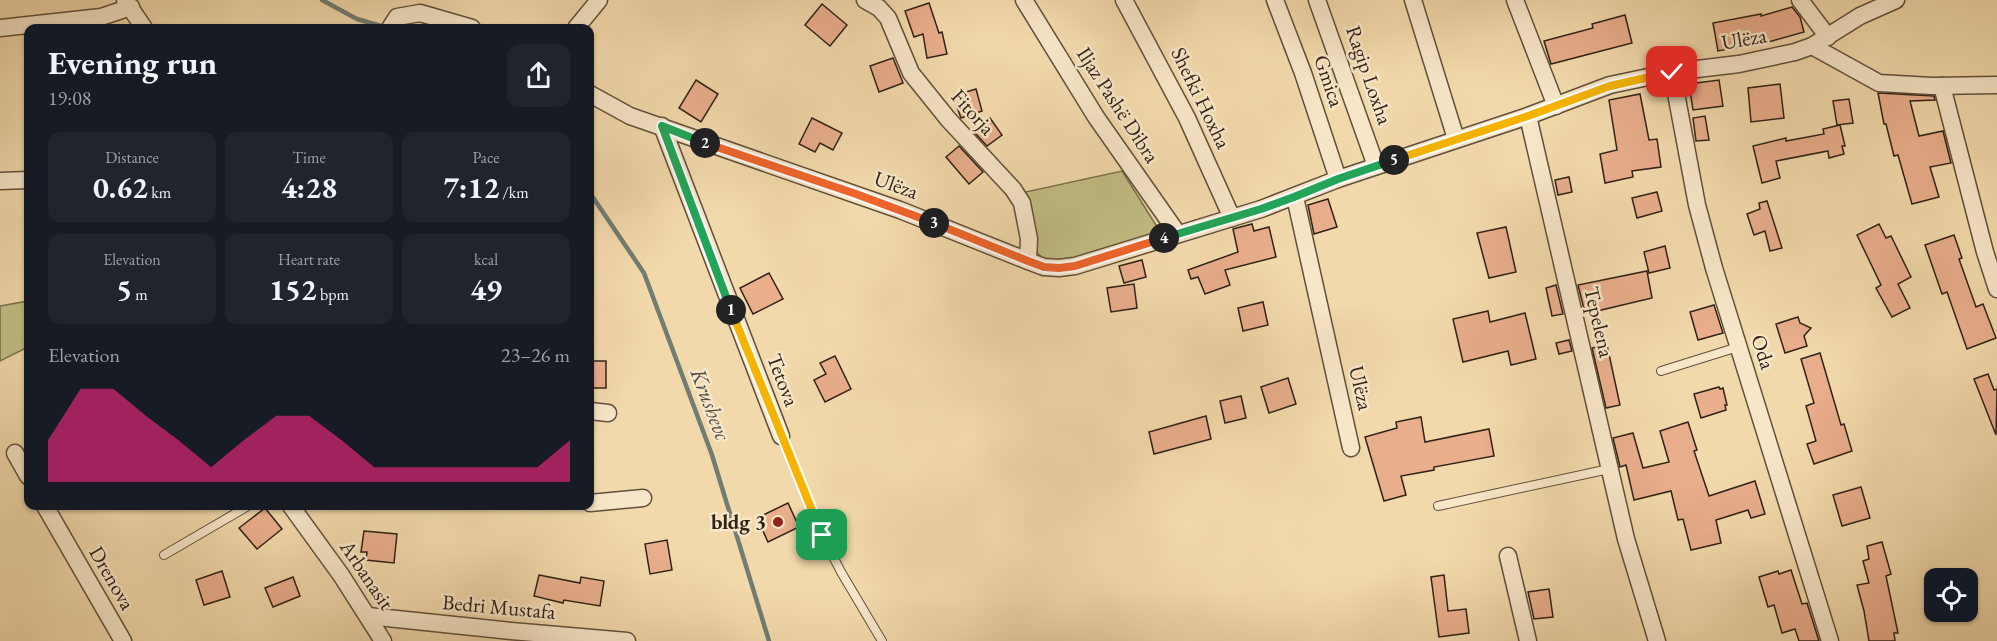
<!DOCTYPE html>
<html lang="en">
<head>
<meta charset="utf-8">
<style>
  :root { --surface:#171b24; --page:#20242c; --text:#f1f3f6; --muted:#9ea1a6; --accent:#db2777 }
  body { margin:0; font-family:"EB Garamond",serif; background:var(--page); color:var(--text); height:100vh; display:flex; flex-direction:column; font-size:22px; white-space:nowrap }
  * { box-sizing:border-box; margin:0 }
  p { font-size:20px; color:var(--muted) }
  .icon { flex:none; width:33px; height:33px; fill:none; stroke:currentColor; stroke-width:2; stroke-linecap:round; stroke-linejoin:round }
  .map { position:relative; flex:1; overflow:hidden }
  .sheet { position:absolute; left:24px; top:24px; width:570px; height:486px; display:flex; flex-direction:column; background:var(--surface); border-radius:12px; box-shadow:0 2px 4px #0004 }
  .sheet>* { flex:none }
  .tools { position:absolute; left:1924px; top:568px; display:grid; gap:12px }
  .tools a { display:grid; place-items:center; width:54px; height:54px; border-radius:12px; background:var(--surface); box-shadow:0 2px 4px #0004; font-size:30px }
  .pin { position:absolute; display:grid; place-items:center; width:51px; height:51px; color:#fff; margin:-26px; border-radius:12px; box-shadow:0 3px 9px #0006 }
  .km { position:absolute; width:30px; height:30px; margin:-15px; border-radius:50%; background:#222; color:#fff; font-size:16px; line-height:30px; text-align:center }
  .round { display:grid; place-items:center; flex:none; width:63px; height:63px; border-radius:12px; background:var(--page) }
  .head { display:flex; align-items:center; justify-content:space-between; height:102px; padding:0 24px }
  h1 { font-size:33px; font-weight:700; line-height:45px }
  .stats { display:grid; grid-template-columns:repeat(3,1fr); gap:9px; height:102px; padding:6px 24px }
  .stats div { display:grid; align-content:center; border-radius:12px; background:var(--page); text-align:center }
  .stats b { font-size:30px; font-weight:700 }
  .stats small { font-size:16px; font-weight:400 }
  .stats p { font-size:16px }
  .chart { height:168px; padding:12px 24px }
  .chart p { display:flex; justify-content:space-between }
  .chart svg { width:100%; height:108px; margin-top:6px; fill:var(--accent); opacity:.7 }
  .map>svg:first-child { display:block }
  .green { fill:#c2bd83; stroke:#79704c; stroke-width:1.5 }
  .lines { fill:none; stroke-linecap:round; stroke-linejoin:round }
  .stream { stroke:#717d72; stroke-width:4.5 }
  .building { fill:#e9ae8c; stroke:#302216; stroke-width:1.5 }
  .service-casing { stroke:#60503b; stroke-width:10 }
  .minor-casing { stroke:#60503b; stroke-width:19 }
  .service { stroke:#f7e6c8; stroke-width:8 }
  .minor { stroke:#f7e6c8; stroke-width:16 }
  .split-1-casing { stroke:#fff; stroke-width:12 }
  .split-2-casing { stroke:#fff; stroke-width:12 }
  .split-3-casing { stroke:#fff; stroke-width:12 }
  .split-4-casing { stroke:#fff; stroke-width:12 }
  .split-5-casing { stroke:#fff; stroke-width:12 }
  .split-6-casing { stroke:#fff; stroke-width:12 }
  .split-1 { stroke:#f5b400; stroke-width:8 }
  .split-2 { stroke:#22a559; stroke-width:8 }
  .split-3 { stroke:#f0652b; stroke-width:8 }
  .split-4 { stroke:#f0652b; stroke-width:8 }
  .split-5 { stroke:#22a559; stroke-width:8 }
  .split-6 { stroke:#f5b400; stroke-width:8 }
  .poi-dot { fill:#8f2418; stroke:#f7e6c8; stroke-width:2 }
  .labels { text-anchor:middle; stroke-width:5; stroke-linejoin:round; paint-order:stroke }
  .street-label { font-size:21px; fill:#302216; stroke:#f7e6c8 }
  .poi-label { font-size:21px; font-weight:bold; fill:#302216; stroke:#f7e6c8; text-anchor:end }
  .water-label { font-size:22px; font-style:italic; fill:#504f44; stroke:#f7e6c8 }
</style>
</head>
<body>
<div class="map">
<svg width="1997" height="641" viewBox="0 0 1997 641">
  <rect width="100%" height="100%" fill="#f2d9ab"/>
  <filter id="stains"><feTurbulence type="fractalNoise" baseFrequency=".00333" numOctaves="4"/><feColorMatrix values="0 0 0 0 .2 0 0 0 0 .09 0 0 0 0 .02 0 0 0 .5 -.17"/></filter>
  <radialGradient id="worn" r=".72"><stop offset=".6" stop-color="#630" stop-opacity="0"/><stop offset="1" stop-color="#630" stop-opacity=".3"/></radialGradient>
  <g class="green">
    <path d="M1122 171 1161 233 1091 259 1047 263 1032 247 1021 193Z"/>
    <path d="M28 301V347L0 361V306Z"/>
  </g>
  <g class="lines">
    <g class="stream">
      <path d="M322 0 357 19 388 28"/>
      <path d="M590 193 644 273 712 455 769 641"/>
    </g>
  </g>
  <g class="building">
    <path d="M929 3 939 33 942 32 947 54 927 58 923 34 914 37 905 11Z"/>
    <path d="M822 4 847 25 830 46 805 25Z"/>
    <path d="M1792 7 1800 17 1804 32 1772 41 1718 51 1713 23 1761 14V16Z"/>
    <path d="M1625 15 1632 43 1551 64 1544 41 1593 28 1592 24Z"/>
    <path d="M893 58 903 83 879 92 870 66Z"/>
    <path d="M696 80 718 94 701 122 679 108Z"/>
    <path d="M1719 80 1723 106 1693 110 1689 84Z"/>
    <path d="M1780 84 1784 118 1751 122 1748 88Z"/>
    <path d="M976 89 982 111 961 118 953 96Z"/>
    <path d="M1878 93 1934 96 1935 100 1910 101 1919 136 1943 131 1951 163 1930 167 1939 197 1912 204 1898 155 1894 156 1886 124H1884Z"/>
    <path d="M1640 94 1649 140 1657 139 1661 167 1632 171 1633 177 1605 183 1600 154 1617 150 1609 100Z"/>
    <path d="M1849 99 1853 123 1837 125 1833 101Z"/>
    <path d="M1705 116 1709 140 1696 141 1693 118Z"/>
    <path d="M812 118 842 133 833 150 820 143 815 152 799 144Z"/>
    <path d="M990 118 1002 135 987 146 974 132Z"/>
    <path d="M1840 125 1845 146H1842L1844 154 1829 158 1828 151 1776 161 1780 178 1762 183 1753 146 1786 138V141L1824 134 1823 129Z"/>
    <path d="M959 146 983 172 969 184 946 157Z"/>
    <path d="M1569 177 1572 192 1558 195 1555 180Z"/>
    <path d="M1657 192 1662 211 1637 218 1632 198Z"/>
    <path d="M1328 199 1337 227 1314 234 1308 205Z"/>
    <path d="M1767 201 1782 248 1770 251 1765 231 1754 235 1747 214 1760 209 1759 203Z"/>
    <path d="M1252 224 1254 231 1269 227 1276 257 1225 270 1230 285 1205 294 1198 277 1191 279 1188 270 1238 252 1233 229Z"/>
    <path d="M1879 224 1886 238 1891 236 1911 277 1898 284 1910 308 1892 317 1876 288 1881 285 1857 235Z"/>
    <path d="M1506 227 1516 272 1489 278 1477 233Z"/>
    <path d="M1954 235 1962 258 1959 259 1976 307 1983 304 1996 338 1967 349 1947 292 1942 294 1925 245Z"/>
    <path d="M1665 246 1670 268 1649 273 1644 252Z"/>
    <path d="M1142 260 1146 277 1124 283 1119 266Z"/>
    <path d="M1647 271 1652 298 1597 311 1596 308 1584 309 1578 285Z"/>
    <path d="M769 273 783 299 753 314 740 288Z"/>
    <path d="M1134 284 1137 308 1111 312 1107 288Z"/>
    <path d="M1556 285 1563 314 1552 316 1546 288Z"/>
    <path d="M1263 302 1268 325 1243 331 1238 308Z"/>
    <path d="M1714 305 1723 333 1698 340 1690 312Z"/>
    <path d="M1488 311 1490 322 1525 313 1536 359 1511 365 1508 351 1463 362 1453 319Z"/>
    <path d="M1798 317 1800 323 1811 328 1804 336 1807 346 1785 353 1776 324Z"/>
    <path d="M1569 340 1572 351 1559 354 1556 343Z"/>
    <path d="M1607 345 1620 405 1606 408 1592 348Z"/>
    <path d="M1820 353 1841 425 1844 424 1852 451 1814 464 1807 444 1816 441 1806 406 1814 403 1801 359Z"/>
    <path d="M835 356 851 389 825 402 814 380 826 374 820 363Z"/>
    <rect x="590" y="361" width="16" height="27"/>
    <path d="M1988 374 1994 390 1997 389 1996 435 1974 379Z"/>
    <path d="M1288 378 1296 404 1269 413 1261 387Z"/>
    <path d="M1719 387 1720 389 1723 388 1727 405H1725L1726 410 1701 418 1694 394Z"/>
    <path d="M1241 396 1246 418 1225 423 1220 401Z"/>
    <path d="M1206 416 1211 439 1154 454 1149 432Z"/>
    <path d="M1421 417 1425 442 1489 429 1494 456 1434 467V470L1401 476 1406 495 1384 501 1365 437 1397 428 1396 422Z"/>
    <path d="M1688 422 1697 450 1694 451 1709 496 1755 481 1765 514 1751 518 1748 510 1716 520 1721 543 1691 550 1683 519 1678 520 1671 491 1634 500 1626 465 1620 467 1613 438 1633 433 1643 468 1669 462 1660 431Z"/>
    <path d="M1861 487 1870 518 1842 526 1833 495Z"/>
    <path d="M788 503 799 527 768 542 757 518Z"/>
    <path d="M265 508 282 529 257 549 239 528Z"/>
    <path d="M364 531 397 534 394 563 366 560 367 552H361Z"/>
    <path d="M667 540 672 570 650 574 645 544Z"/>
    <path d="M1882 542 1891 574 1886 576 1898 633H1894L1895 641H1869L1864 611 1857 585 1869 583 1863 561 1869 559 1867 546Z"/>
    <path d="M1791 570 1802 604 1807 603 1819 641H1799L1795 629 1782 633 1774 605 1768 607 1759 577 1778 571 1779 574Z"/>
    <path d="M222 571 230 597 204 605 196 580Z"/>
    <path d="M539 575 580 583 581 577 604 581 600 606 564 600 563 603 534 596Z"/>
    <path d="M1444 575 1448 611 1466 609 1469 633 1439 637 1431 577Z"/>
    <path d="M293 577 300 596 273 607 265 588Z"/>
    <path d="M1549 589 1553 617 1534 619 1528 592Z"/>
  </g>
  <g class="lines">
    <defs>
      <g id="service">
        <path d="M1661 371 1738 347"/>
        <path d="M781 436 822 535 841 572 882 641"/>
        <path d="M1438 506 1609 469"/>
        <path d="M164 555 248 506"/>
      </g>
      <g id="minor">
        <path d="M125 0 144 28"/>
        <path d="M865 0 879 8 888 18 911 73 948 119 1013 189 1022 203 1029 239 1028 261"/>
        <path d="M1024 0 1096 117 1178 234"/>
        <path d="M1124 0 1187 118 1232 218"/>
        <path d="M1275 0 1303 73 1338 179"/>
        <path d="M1317 0 1376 166"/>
        <path d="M1413 0 1456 139"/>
        <path d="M1515 0 1556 106"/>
        <path d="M1800 0 1828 37"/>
        <path d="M0 28 101 17 131 7"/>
        <path d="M390 28 397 17 420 13 472 28"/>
        <path d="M576 28 599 0"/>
        <path d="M1812 46 1879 83 1932 86 1997 85"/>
        <path d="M1672 72 1697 205 1714 268 1830 641"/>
        <path d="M1942 86 1985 252 1997 289"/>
        <path d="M590 94 630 116 900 210 1028 261 1044 267 1059 268 1075 266 1261 209 1338 179 1528 116 1610 85 1672 72 1739 64 1795 52 1812 46 1860 16 1896 0"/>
        <path d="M1528 116 1626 539 1657 641"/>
        <path d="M662 126 781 436"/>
        <path d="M0 181 28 180"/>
        <path d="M1295 197 1351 448"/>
        <path d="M590 411 608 413"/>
        <path d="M15 453 28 476"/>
        <path d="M590 503 643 498"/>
        <path d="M45 506 123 641"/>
        <path d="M291 506 341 575 383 641"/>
        <path d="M1508 556 1528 641"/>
        <path d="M368 616 511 631 627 641"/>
      </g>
    </defs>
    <use href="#service" class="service-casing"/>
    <use href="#minor" class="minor-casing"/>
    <use href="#service" class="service"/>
    <use href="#minor" class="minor"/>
  </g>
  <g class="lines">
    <defs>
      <path id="split-1" d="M731 310 822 535"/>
      <path id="split-2" d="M705 143 662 126 731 310"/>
      <path id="split-3" d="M705 143 856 194 934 223"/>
      <path id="split-4" d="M934 223 1028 261 1044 267 1059 268 1075 266 1164 238"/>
      <path id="split-5" d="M1164 238 1261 209 1294 197 1338 179 1394 160"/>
      <path id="split-6" d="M1394 160 1528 116 1610 86 1672 72"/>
    </defs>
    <use href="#split-1" class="split-1-casing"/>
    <use href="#split-2" class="split-2-casing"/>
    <use href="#split-3" class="split-3-casing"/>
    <use href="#split-4" class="split-4-casing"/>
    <use href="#split-5" class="split-5-casing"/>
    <use href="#split-6" class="split-6-casing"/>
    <use href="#split-1" class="split-1"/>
    <use href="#split-2" class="split-2"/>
    <use href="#split-3" class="split-3"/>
    <use href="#split-4" class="split-4"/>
    <use href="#split-5" class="split-5"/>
    <use href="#split-6" class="split-6"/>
  </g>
  <circle class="poi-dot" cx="778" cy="522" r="6"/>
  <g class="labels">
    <g class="street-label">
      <text transform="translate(1744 39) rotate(-10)" y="7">Ulëza</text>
      <text transform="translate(1369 75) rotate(71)" y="7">Ragip Loxha</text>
      <text transform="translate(1329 81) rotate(71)" y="7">Gmica</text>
      <text transform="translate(1201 98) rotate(64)" y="7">Shefki Hoxha</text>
      <text transform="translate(1118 105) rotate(57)" y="7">Iljaz Pashë Dibra</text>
      <text transform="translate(973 112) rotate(48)" y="7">Fitorja</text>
      <text transform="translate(896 185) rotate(20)" y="7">Ulëza</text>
      <text transform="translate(1599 322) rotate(77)" y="7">Tepelena</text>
      <text transform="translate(1763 352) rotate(72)" y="7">Oda</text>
      <text transform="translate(783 380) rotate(69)" y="7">Tetova</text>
      <text transform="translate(1361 388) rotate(77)" y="7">Ulëza</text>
      <text transform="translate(367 575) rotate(56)" y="7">Arbanasit</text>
      <text transform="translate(112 578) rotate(60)" y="7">Drenova</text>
      <text transform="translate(499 607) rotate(5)" y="7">Bedri Mustafa</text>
    </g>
    <g class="poi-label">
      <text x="766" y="529">bldg 3</text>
    </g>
    <g class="water-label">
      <text transform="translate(711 404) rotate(69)" y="8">Krushevc</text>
    </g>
  </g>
  <rect width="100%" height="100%" filter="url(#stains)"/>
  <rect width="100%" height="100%" fill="url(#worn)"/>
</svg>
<div class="tools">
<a><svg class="icon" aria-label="locate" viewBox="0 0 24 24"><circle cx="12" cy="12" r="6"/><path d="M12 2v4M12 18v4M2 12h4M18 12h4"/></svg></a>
</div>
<div class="pin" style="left:822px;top:535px;background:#1e9e55"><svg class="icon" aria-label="arrive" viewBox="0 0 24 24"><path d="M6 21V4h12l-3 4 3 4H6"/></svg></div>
<div class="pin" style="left:1672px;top:72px;background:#d93025"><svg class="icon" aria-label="check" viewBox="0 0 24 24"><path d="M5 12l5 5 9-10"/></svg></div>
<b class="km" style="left:731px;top:310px">1</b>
<b class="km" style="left:705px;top:143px">2</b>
<b class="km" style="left:934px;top:223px">3</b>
<b class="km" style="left:1164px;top:238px">4</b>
<b class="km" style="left:1394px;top:160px">5</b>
<section class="sheet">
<div class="head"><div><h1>Evening run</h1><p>19:08</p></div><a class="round"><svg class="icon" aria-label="share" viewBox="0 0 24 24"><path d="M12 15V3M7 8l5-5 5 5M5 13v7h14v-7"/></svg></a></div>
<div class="stats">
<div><p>Distance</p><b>0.62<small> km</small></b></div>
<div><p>Time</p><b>4:28</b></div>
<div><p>Pace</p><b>7:12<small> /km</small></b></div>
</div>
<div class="stats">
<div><p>Elevation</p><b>5<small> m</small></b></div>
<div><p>Heart rate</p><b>152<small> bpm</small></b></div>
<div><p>kcal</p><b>49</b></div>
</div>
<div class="chart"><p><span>Elevation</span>23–26 m</p>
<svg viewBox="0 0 160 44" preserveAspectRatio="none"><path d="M0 44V27L10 6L20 6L30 17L40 27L50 38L60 27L70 17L80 17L90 27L100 38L110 38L120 38L130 38L140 38L150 38L160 27V44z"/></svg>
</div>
</section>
</div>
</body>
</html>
